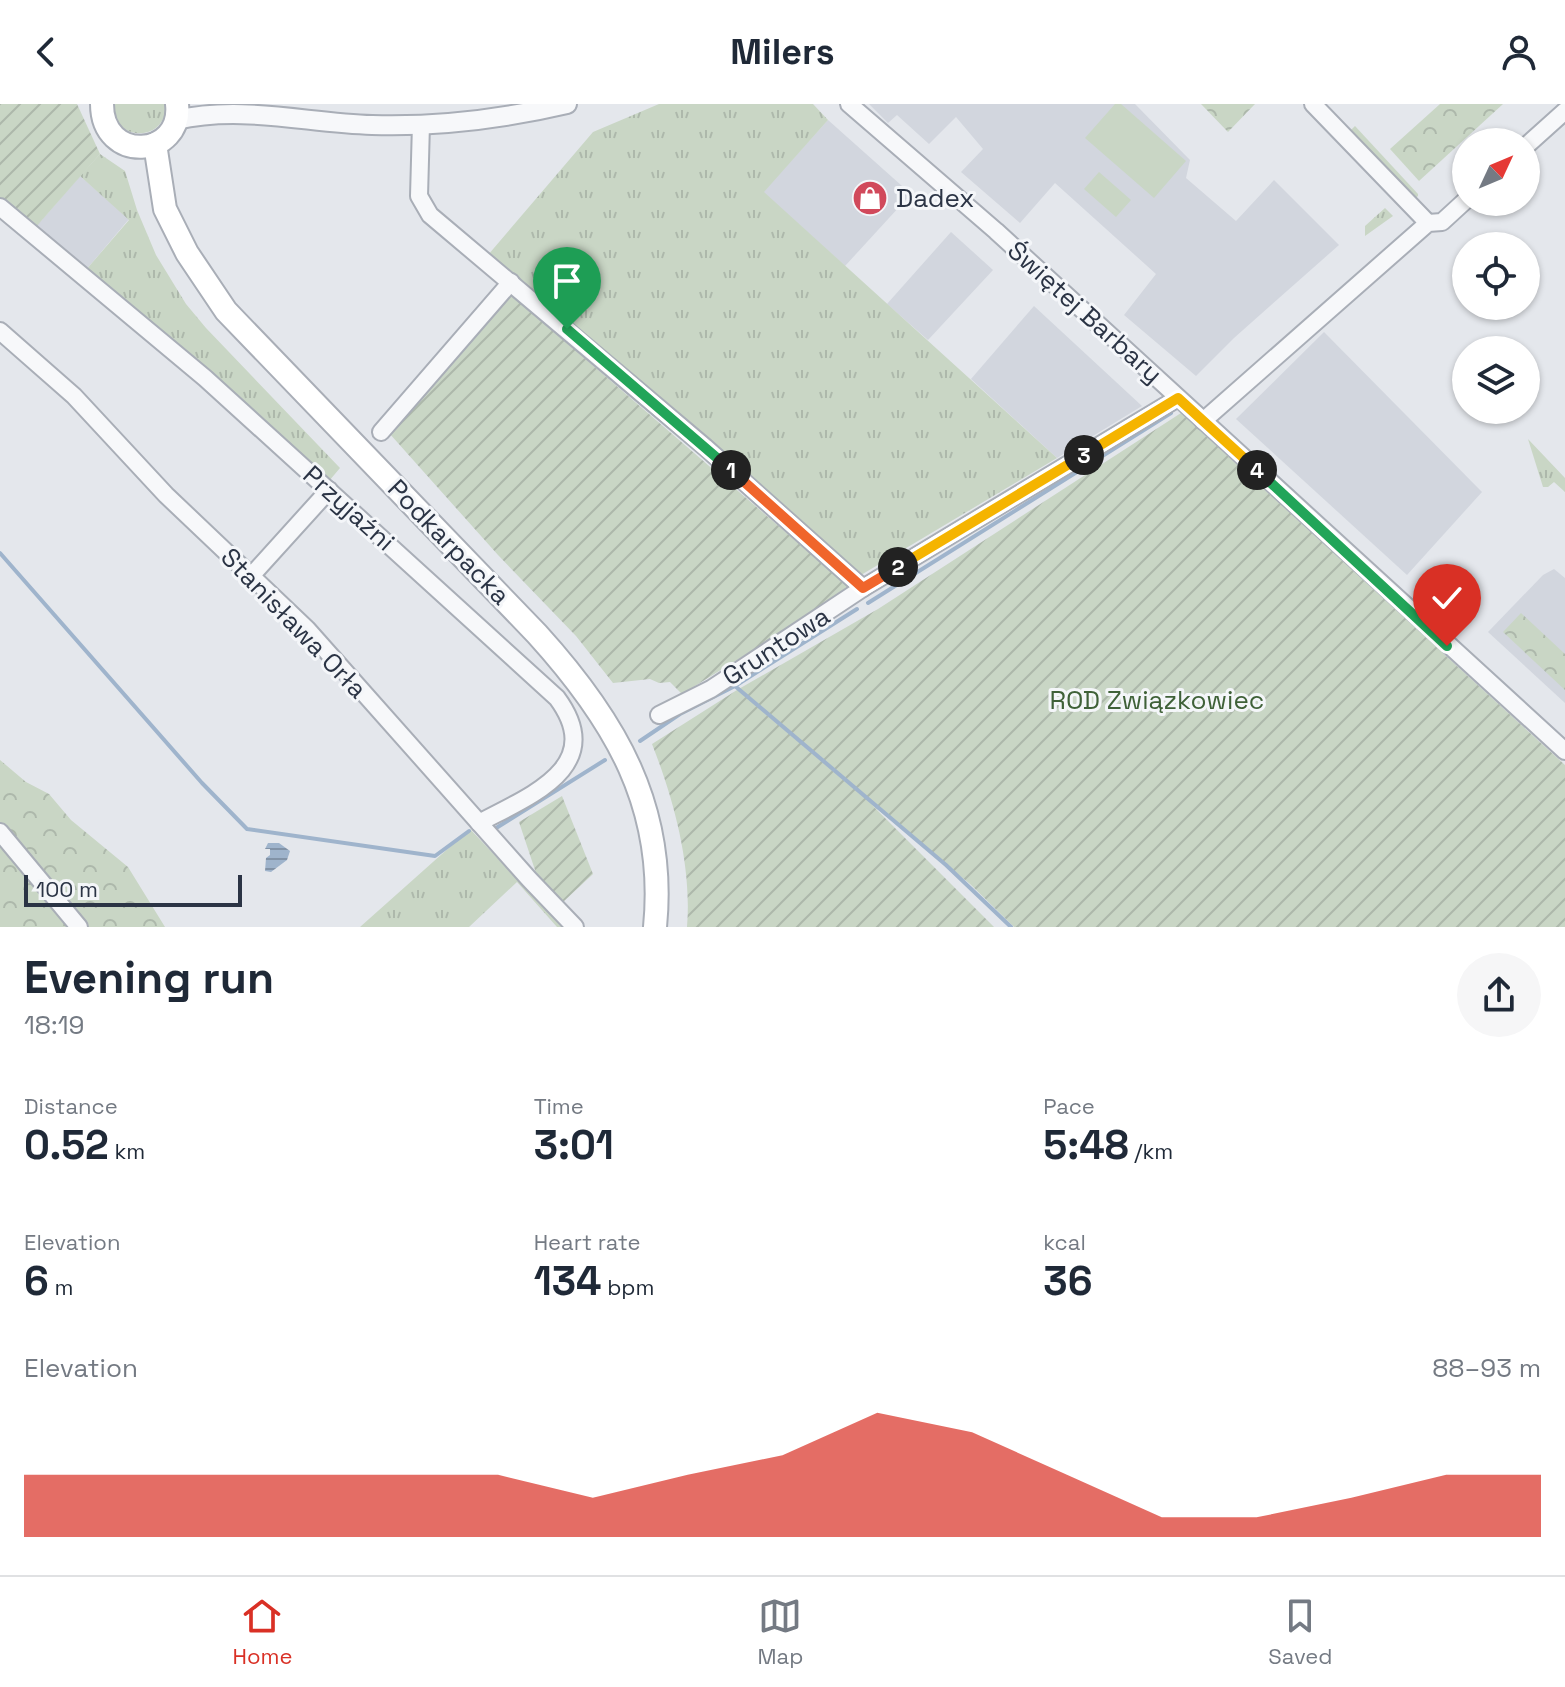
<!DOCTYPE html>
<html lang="en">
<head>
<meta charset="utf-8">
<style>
  :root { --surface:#fff; --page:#f6f6f7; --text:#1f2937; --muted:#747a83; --line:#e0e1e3; --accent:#d93025 }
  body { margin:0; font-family:"Space Grotesk",sans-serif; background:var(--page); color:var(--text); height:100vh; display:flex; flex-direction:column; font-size:30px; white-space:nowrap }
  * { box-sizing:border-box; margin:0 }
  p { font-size:26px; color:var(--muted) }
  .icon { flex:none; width:44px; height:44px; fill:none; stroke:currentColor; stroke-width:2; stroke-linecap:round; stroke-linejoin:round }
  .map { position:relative; height:823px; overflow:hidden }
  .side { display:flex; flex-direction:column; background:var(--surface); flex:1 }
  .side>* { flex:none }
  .needle { width:52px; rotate:46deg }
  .buttons { position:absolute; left:1452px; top:24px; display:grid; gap:16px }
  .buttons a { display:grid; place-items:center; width:88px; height:88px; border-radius:50%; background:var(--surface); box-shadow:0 2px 6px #0004; font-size:40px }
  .scale { position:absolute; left:24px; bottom:20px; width:218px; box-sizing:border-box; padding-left:8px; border:4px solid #2b3445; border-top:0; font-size:22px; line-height:28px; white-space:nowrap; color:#2b3445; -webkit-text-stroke:6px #f4f6f9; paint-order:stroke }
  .pin { position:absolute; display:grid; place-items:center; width:68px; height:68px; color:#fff; margin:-82px -34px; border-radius:50% 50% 50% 0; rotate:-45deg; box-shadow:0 0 8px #0007 }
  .pin .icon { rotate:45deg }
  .km { position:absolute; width:40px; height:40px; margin:-20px; border-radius:50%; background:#222; color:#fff; font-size:22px; line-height:40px; text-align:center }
  .round { display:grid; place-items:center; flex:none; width:84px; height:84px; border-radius:42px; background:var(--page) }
  .summary { display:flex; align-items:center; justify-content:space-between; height:136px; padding:0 24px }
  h1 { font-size:44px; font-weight:600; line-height:60px }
  .metrics { display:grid; grid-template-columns:repeat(3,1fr); gap:12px; height:136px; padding:8px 24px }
  .metrics div { display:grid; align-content:center }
  .metrics b { font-size:40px; font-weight:600 }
  .metrics small { font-size:22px; font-weight:400 }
  .metrics p { font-size:22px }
  .chart { height:224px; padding:16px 24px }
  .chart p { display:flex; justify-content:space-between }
  .chart svg { width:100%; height:144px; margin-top:8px; fill:var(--accent); opacity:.7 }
  header { display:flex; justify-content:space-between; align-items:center; height:104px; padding:0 24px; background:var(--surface); font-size:36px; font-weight:600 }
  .menu { display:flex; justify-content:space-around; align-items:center; height:112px; border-top:2px solid var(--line); background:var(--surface); font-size:22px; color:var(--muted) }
  .menu a { display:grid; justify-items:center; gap:4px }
  .menu .current { color:var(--accent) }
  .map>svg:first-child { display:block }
  .built { fill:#d2d6de }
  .grass { fill:url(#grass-tufts) }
  .forest { fill:url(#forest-crowns) }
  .garden { fill:url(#garden-furrows) }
  .pitch { fill:#c9d6c5 }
  .water { fill:url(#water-rules) }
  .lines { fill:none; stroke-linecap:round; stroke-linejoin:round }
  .stream { stroke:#9fb4cc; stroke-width:4 }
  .minor-casing { stroke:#a9aeb7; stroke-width:20 }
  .tertiary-casing { stroke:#a9aeb7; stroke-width:22 }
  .secondary-casing { stroke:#a9aeb7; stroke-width:26 }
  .minor { stroke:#f7f8fa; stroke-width:16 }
  .tertiary { stroke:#f7f8fa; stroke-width:18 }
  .secondary { stroke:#fff; stroke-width:22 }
  .split-1-casing { stroke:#fff; stroke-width:16 }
  .split-2-casing { stroke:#fff; stroke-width:16 }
  .split-3-casing { stroke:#fff; stroke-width:16 }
  .split-4-casing { stroke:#fff; stroke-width:16 }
  .split-5-casing { stroke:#fff; stroke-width:16 }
  .split-1 { stroke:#22a559; stroke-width:10 }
  .split-2 { stroke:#f0652b; stroke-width:10 }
  .split-3 { stroke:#f5b400; stroke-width:10 }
  .split-4 { stroke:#f5b400; stroke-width:10 }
  .split-5 { stroke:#22a559; stroke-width:10 }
  .labels { text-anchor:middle; stroke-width:6; stroke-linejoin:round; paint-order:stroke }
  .poi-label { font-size:26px; fill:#2b3445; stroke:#f4f6f9; text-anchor:start }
  .street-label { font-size:26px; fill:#2b3445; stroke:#f4f6f9 }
  .park-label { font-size:26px; fill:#3f6138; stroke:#f4f6f9 }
</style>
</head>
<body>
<header><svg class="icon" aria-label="back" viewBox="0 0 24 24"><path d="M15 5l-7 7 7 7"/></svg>Milers<svg class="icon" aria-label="person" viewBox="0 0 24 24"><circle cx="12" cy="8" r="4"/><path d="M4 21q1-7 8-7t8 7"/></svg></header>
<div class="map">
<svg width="1565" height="823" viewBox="0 0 1565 823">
  <defs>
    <pattern id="grass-tufts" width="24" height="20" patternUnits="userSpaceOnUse" patternTransform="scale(2)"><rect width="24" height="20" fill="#c9d6c5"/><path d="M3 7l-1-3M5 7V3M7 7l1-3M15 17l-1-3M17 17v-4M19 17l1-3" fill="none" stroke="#adb8ab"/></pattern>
    <pattern id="forest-crowns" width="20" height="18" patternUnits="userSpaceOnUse" patternTransform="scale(2)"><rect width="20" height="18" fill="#c9d6c5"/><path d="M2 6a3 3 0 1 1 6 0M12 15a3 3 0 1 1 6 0" fill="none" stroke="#adb8ab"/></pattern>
    <pattern id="garden-furrows" width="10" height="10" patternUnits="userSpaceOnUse" patternTransform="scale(2)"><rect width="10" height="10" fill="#c9d6c5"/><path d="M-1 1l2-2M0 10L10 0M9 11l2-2" fill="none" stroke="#adb8ab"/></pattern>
    <pattern id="water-rules" width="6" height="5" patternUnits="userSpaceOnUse" patternTransform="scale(2)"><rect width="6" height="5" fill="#9fb4cc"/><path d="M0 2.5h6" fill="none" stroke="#8293a7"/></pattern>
  </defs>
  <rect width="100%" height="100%" fill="#e4e7ec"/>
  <g class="built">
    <path d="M869 0H1135L1190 56 1186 74 1236 117 1274 76 1339 141 1234 234 1196 272 1124 211 1156 170 1055 79 1020 119 961 68 983 45 956 13 929 40 897 11 888 19Z"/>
    <path d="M828 16 911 90 845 162 763 88Z"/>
    <path d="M80 72 129 115 85 167 35 124Z"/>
    <path d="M951 128 993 166 928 236 887 200Z"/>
    <path d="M1034 202 1142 302 1057 354 971 275Z"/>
    <path d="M1324 228 1482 388 1407 471 1236 315Z"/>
    <path d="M1554 465 1565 474V599L1488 528 1543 471Z"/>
  </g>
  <g class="grass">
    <path d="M113 0H166C167 39 112 39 113 0Z"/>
    <path d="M659 0H813L828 16 764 88 1057 354 861 471 616 256 488 151 593 28Z"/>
    <path d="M1355 22 1418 90V92L1413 96 1350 27Z"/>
    <path d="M100 50 125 67 137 106 156 151 186 200 206 224 340 364 329 377 85 167 129 116 80 72Z"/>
    <path d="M1385 104 1393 112 1365 132V122Z"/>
    <path d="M1528 335 1565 374V388L1554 378 1548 383H1543Z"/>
    <path d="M470 725 562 823H557L517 778 469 823H360Z"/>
  </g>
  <g class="forest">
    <path d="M1201 0H1255L1228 28Z"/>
    <path d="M1440 0H1503L1419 77 1390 45Z"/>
    <path d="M1521 509 1565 550V586L1503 528Z"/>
    <path d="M0 656 26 678 49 690 71 716 128 763 165 823H0Z"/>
  </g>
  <g class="garden">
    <path d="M0 0H77L100 50 35 124 0 96Z"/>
    <path d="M508 188 849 483 832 497 682 590 670 578 659 579 650 575 613 579 576 532 498 451 389 329Z"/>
    <path d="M1181 309 1565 661V823H1014L970 780 872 701 994 823H687C692 762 674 696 652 640L737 586 878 505Z"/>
    <path d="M562 692 593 770 562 799 537 772 519 718Z"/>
  </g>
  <g class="pitch">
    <path d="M1115 0H1121L1186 57 1154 94 1085 34Z"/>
    <path d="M1099 68 1131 96 1116 113 1084 85Z"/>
  </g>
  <path class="water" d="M268 739H279L290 747 287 756 271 768 265 767 266 754 270 751V745H265Z"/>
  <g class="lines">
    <g class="stream">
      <path d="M0 449 202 679 247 725 435 752 469 727"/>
      <path d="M868 499 1171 309"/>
      <path d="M735 582 946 761 1011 823"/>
      <path d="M640 637 680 610 735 582 857 505"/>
      <path d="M493 726 605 656"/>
    </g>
    <defs>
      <g id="minor">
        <path d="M849 0 996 127 1565 647"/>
        <path d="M1313 0 1428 119"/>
        <path d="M421 20 419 92 430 111 705 343 863 484"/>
        <path d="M1526 42 1565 7"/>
        <path d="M0 103 205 274 557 594C608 663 529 692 479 719"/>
        <path d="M0 227 74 292 166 391 307 525 529 775 575 823"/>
        <path d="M1203 317 1428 119 1442 118 1466 96"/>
        <path d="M381 328 511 178"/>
        <path d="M252 471 329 386"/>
        <path d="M659 611 711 585 863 484 1178 294"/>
        <path d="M0 728 79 823"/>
      </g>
      <path id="tertiary" d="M176 16C242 1 306 19 372 21 438 23 503 15 567 0"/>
      <g id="secondary">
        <path d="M102 0C102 60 183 54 177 0"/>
        <path d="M155 40 165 105 187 149 226 207 537 530C615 616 667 703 655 823"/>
      </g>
    </defs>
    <use href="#minor" class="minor-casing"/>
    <use href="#tertiary" class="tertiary-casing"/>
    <use href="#secondary" class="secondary-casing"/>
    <use href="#minor" class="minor"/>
    <use href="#tertiary" class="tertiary"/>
    <use href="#secondary" class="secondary"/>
  </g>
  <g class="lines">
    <defs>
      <path id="split-1" d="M567 225 731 366"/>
      <path id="split-2" d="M731 366 863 484 898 463"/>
      <path id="split-3" d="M898 463 1084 351"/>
      <path id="split-4" d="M1084 351 1178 294 1257 366"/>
      <path id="split-5" d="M1257 366 1447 542"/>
    </defs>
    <use href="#split-1" class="split-1-casing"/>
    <use href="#split-2" class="split-2-casing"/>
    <use href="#split-3" class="split-3-casing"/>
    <use href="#split-4" class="split-4-casing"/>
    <use href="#split-5" class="split-5-casing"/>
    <use href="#split-1" class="split-1"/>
    <use href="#split-2" class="split-2"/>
    <use href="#split-3" class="split-3"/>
    <use href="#split-4" class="split-4"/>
    <use href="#split-5" class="split-5"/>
  </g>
  <defs>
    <symbol id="shop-disc" viewBox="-11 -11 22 22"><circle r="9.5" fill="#d1495b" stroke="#f4f6f9"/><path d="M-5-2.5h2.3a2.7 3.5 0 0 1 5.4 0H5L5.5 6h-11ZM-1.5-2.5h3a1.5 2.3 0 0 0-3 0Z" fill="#fff"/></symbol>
  </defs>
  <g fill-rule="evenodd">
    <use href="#shop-disc" x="850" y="74" width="40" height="40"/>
  </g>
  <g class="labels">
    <g class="poi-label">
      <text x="896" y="103">Dadex</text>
    </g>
    <g class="street-label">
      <text transform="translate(1085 208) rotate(42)" y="9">Świętej Barbary</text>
      <text transform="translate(349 404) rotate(42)" y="9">Przyjaźni</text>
      <text transform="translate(449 438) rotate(46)" y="9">Podkarpacka</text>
      <text transform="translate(294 519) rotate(46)" y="9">Stanisława Orła</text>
      <text transform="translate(776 542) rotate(-33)" y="9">Gruntowa</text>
    </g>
    <g class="park-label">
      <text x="1157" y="605">ROD Związkowiec</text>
    </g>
  </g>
</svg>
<div class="buttons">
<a><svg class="needle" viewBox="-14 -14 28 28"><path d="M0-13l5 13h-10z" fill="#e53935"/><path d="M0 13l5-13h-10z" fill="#747a83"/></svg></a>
<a><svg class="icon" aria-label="locate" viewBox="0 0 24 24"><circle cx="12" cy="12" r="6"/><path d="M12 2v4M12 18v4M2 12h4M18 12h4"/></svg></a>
<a><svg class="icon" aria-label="layers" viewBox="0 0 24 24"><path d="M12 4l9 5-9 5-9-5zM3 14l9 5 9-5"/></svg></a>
</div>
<div class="scale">100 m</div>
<div class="pin" style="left:567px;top:225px;background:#1e9e55"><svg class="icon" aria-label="arrive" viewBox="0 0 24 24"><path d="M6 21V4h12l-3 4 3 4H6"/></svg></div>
<div class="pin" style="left:1447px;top:542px;background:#d93025"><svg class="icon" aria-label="check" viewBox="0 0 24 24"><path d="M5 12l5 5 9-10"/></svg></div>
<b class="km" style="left:731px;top:366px">1</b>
<b class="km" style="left:898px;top:463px">2</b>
<b class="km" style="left:1084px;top:351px">3</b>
<b class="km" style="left:1257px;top:366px">4</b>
</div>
<section class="side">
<div class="summary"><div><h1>Evening run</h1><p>18:19</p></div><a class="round"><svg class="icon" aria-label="share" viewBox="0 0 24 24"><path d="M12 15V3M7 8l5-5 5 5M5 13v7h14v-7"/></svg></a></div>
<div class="metrics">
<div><p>Distance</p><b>0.52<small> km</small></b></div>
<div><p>Time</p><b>3:01</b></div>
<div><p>Pace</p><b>5:48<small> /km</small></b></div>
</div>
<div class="metrics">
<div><p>Elevation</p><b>6<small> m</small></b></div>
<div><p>Heart rate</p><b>134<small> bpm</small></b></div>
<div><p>kcal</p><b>36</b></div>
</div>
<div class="chart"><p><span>Elevation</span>88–93 m</p>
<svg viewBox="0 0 160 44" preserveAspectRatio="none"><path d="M0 44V25L10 25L20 25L30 25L40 25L50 25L60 32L70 25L80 19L90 6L100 12L110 25L120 38L130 38L140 32L150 25L160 25V44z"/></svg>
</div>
</section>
<nav class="menu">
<a class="current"><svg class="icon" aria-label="home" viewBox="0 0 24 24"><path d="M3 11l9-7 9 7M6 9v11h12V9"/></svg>Home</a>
<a><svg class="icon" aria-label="map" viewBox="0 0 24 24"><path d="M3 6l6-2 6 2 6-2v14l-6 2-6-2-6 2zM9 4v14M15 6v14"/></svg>Map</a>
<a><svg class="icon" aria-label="saved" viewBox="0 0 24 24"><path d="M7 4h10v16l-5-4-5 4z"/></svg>Saved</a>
</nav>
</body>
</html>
